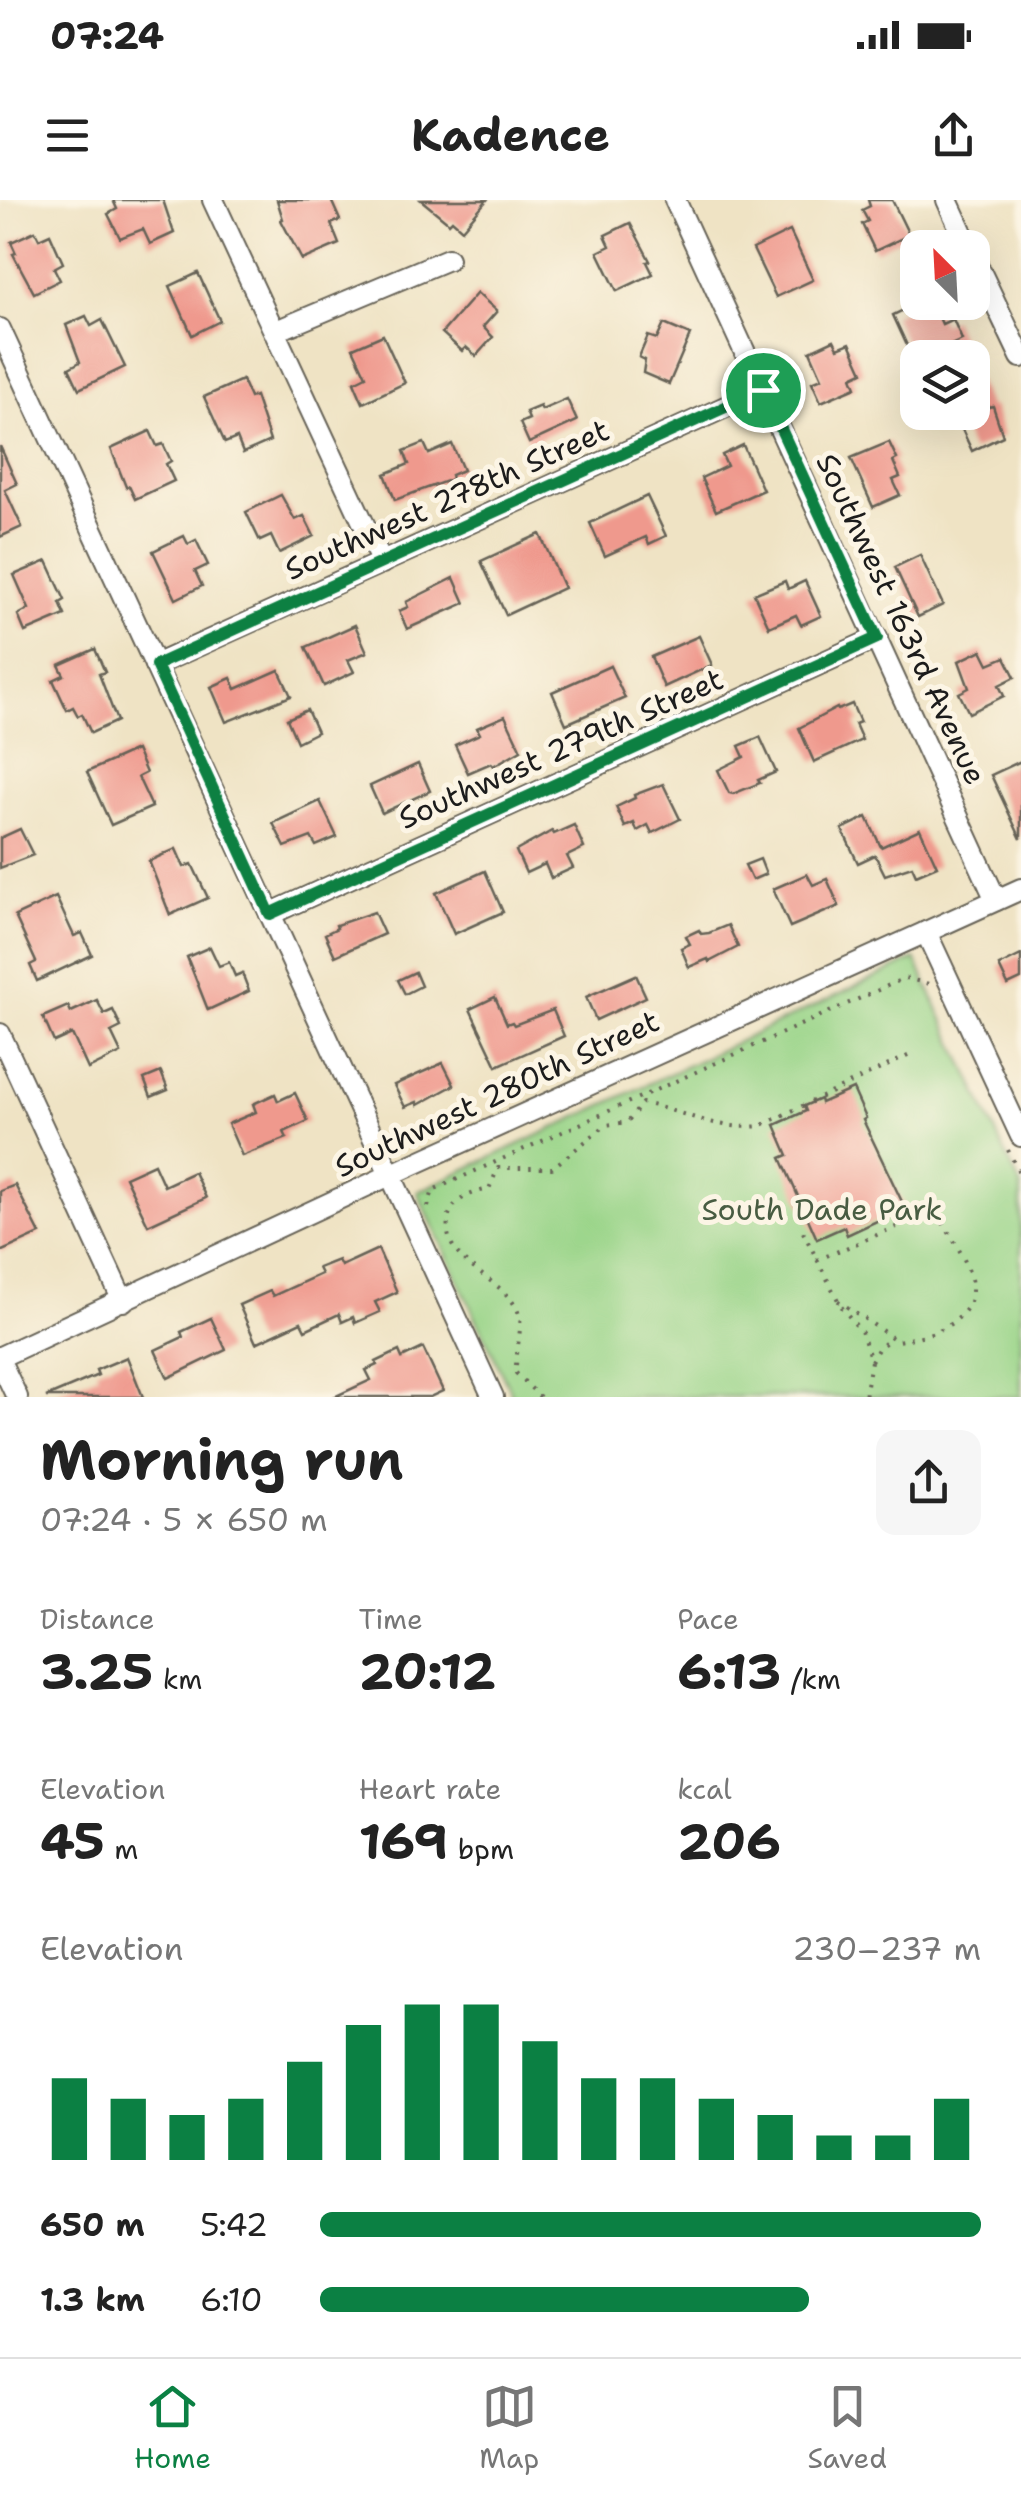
<!DOCTYPE html>
<html lang="en">
<head>
<meta charset="utf-8">
<style>
  :root { --surface:#fff; --page:#f6f6f6; --text:#222; --muted:#767676; --line:#e0e0e0; --accent:#0b8043 }
  body { margin:0; font-family:"Shantell Sans",sans-serif; background:var(--page); color:var(--text); height:100vh; display:flex; flex-direction:column; font-size:38px; white-space:nowrap }
  * { box-sizing:border-box; margin:0 }
  p { font-size:32px; color:var(--muted) }
  .icon { flex:none; width:55px; height:55px; fill:none; stroke:currentColor; stroke-width:2; stroke-linecap:round; stroke-linejoin:round }
  .map { position:relative; height:1197px; overflow:hidden }
  .details { display:flex; flex-direction:column; background:var(--surface); flex:1 }
  .details>* { flex:none }
  .needle { width:65px; rotate:336deg }
  .buttons { position:absolute; left:900px; top:30px; display:grid; gap:20px }
  .buttons a { display:grid; place-items:center; width:90px; height:90px; border-radius:20px; background:var(--surface); box-shadow:0 10px 40px #0002; font-size:50px }
  .pin { position:absolute; display:grid; place-items:center; width:85px; height:85px; color:#fff; margin:-42px; border:5px solid #fff; border-radius:50%; box-shadow:0 2px 10px #0007 }
  .round { display:grid; place-items:center; flex:none; width:105px; height:105px; border-radius:20px; background:var(--page) }
  .headline { display:flex; align-items:center; justify-content:space-between; height:170px; padding:0 40px }
  h1 { font-size:55px; font-weight:700; line-height:75px }
  .metrics { display:grid; grid-template-columns:repeat(3,1fr); gap:15px; height:170px; padding:10px 40px }
  .metrics div { display:grid; align-content:center }
  .metrics b { font-size:50px; font-weight:700 }
  .metrics small { font-size:28px; font-weight:400 }
  .metrics p { font-size:28px }
  .chart { height:280px; padding:20px 40px }
  .chart p { display:flex; justify-content:space-between }
  .chart svg { width:100%; height:180px; margin-top:10px; stroke:var(--accent); stroke-width:6 }
  ul { padding:0 40px; list-style:none; font-size:32px }
  li { display:grid; grid-template-columns:160px 120px 1fr; align-items:center; height:75px }
  li i { height:25px; border-radius:12px; background:var(--accent) }
  .status { display:flex; justify-content:space-between; align-items:center; height:70px; padding:0 50px; background:var(--surface); direction:ltr }
  .status svg { height:28px; fill:currentColor }
  header { display:flex; justify-content:space-between; align-items:center; height:130px; padding:0 40px; background:var(--surface); font-size:45px; font-weight:700 }
  .tabs { display:flex; justify-content:space-around; align-items:center; height:140px; border-top:2px solid var(--line); background:var(--surface); font-size:28px; color:var(--muted) }
  .tabs a { display:grid; justify-items:center; gap:5px }
  .tabs .on { color:var(--accent) }
  .map>svg:first-child { display:block }
  .green { fill:#99d488; stroke:#5a7852; stroke-width:2.5 }
  .building { fill:#ef998d }
  .lines { fill:none; stroke-linecap:round; stroke-linejoin:round }
  .minor-casing { stroke:#666257; stroke-width:24 }
  .path { stroke:#666257; stroke-width:4; stroke-dasharray:2.5 8; stroke-linecap:butt }
  .minor { stroke:#fff; stroke-width:20 }
  .route-casing { stroke:#fff; stroke-width:20 }
  .route { stroke:#0b8043; stroke-width:12 }
  .labels { text-anchor:middle; stroke-width:10; stroke-linejoin:round; paint-order:stroke }
  .street-label { font-size:30px; fill:#1c1c1c; stroke:#fcf5e5 }
  .park-label { font-size:30px; fill:#485c42; stroke:#fcf5e5 }
</style>
</head>
<body>
<div class="status"><b>07:24</b><svg viewBox="0 0 49 12"><path d="M0 12V9h3v3zM5 12V6h3v6zM10 12V3h3v9zM15 12V0h3v12zM26 1h20v11H26zM47 4h2v5h-2z"/></svg></div>
<header><svg class="icon" aria-label="menu" viewBox="0 0 24 24"><path d="M4 6h16M4 12h16M4 18h16"/></svg>Kadence<svg class="icon" aria-label="share" viewBox="0 0 24 24"><path d="M12 15V3M7 8l5-5 5 5M5 13v7h14v-7"/></svg></header>
<div class="map">
<svg width="1021" height="1197" viewBox="0 0 1021 1197">
  <rect width="100%" height="100%" fill="#fcf5e5"/>
  <filter id="ink" filterUnits="userSpaceOnUse"><feTurbulence type="fractalNoise" baseFrequency=".01" numOctaves="2"/><feDisplacementMap in="SourceGraphic" scale="20" xChannelSelector="R" yChannelSelector="G"/><feConvolveMatrix kernelMatrix="1 2 1 2 8 2 1 2 1" color-interpolation-filters="sRGB"/></filter>
  <filter id="wash" filterUnits="userSpaceOnUse"><feTurbulence type="fractalNoise" baseFrequency=".0048" numOctaves="4" result="noise"/><feDisplacementMap in="SourceGraphic" scale="40" xChannelSelector="R" yChannelSelector="G"/><feGaussianBlur stdDeviation="2.25" result="paint"/><feColorMatrix in="noise" values="0 0 0 0 0 0 0 0 0 0 0 0 0 0 0 0 0 1.4 0 .05"/><feComposite in="paint" operator="in"/></filter>
  <g filter="url(#wash)">
    <rect width="100%" height="100%" fill="#efe3c4"/>
    <path class="green" d="M915 759 1021 987V1197H513L417 992Z"/>
    <g id="blocks">
      <g class="building">
        <path d="M113 0H163L174 33 150 44 143 29 120 38 108 14 117 9Z"/>
        <path d="M277 0H331L340 20 331 24 339 44 302 60 281 20 283 19Z"/>
        <path d="M421 0H487L462 29 452 20 449 23Z"/>
        <path d="M868 0H892L909 35 875 51 862 24 868 21 862 10 870 6Z"/>
        <path d="M630 23 650 61 647 62 653 74 617 91 598 52 610 46 605 35Z"/>
        <path d="M35 31 39 39 50 34 63 63 54 68 60 80 34 93 13 54 16 53 11 42Z"/>
        <path d="M790 31 813 80 776 97 753 49Z"/>
        <path d="M198 73 220 121 192 135 170 86Z"/>
        <path d="M477 93 497 111 483 127 493 137 476 156 466 147 462 151 442 133Z"/>
        <path d="M920 102H932L942 124 953 119 962 140 928 156 923 146 910 152 893 115Z"/>
        <path d="M86 116 91 126 102 120 125 167 79 189 69 168 80 162 66 125Z"/>
        <path d="M664 124 690 135 669 184 643 173 645 160 639 157 648 136 657 139Z"/>
        <path d="M383 135 405 183 363 203 354 182 366 176 353 148Z"/>
        <path d="M834 140 838 148 850 143 863 172 852 177 856 187 821 202 812 182 822 178 810 151Z"/>
        <path d="M972 169 989 207 993 206 1003 236 972 251 960 225 964 223 959 212H972Z"/>
        <path d="M242 180 250 198 255 196 270 241 243 253 237 238 225 243 204 197Z"/>
        <path d="M567 199 577 221 529 243 520 223 529 219 526 212 540 206 542 210Z"/>
        <path d="M150 231 157 246 163 244 171 261 166 264 174 281 135 299 129 286 126 287 111 249Z"/>
        <path d="M889 242 897 259 893 261 900 277 893 280 900 295 873 307 851 258Z"/>
        <path d="M424 243 429 254 452 244 463 270 451 275 452 279 395 300 385 274 409 264 404 251Z"/>
        <path d="M743 245 763 290 716 311 701 278 727 266 722 255Z"/>
        <path d="M0 246 17 284 5 290 22 327 0 337Z"/>
        <path d="M281 295 295 320 304 316 314 336 279 353 271 336 260 341 246 312Z"/>
        <path d="M647 296 666 336 649 344 646 337 605 356 590 323Z"/>
        <path d="M540 334 564 388 506 415 481 361Z"/>
        <path d="M184 336 188 344 196 340 208 365 195 371 202 386 176 399 153 351Z"/>
        <path d="M920 355 943 405 918 417 895 367Z"/>
        <path d="M47 361 65 400 60 403 65 415 25 432 18 415 29 409 14 375Z"/>
        <path d="M454 378 465 403 407 429 399 411 408 407 406 402Z"/>
        <path d="M785 381 788 389 805 381 821 416 801 425 796 415 769 427 754 394Z"/>
        <path d="M355 425 367 452 348 460 354 472 324 486 306 447Z"/>
        <path d="M699 436 712 465 664 487 651 457Z"/>
        <path d="M95 449 105 472 99 474 117 521 91 533 82 514 78 516 73 507 67 510 53 480 64 475 59 465Z"/>
        <path d="M982 450 989 464 1005 457 1015 477 999 485 1004 496 969 513 959 493 969 488 959 461Z"/>
        <path d="M610 466 625 498 566 524 552 492Z"/>
        <path d="M279 470 291 496 226 522 211 487 231 478 236 489Z"/>
        <path d="M852 504 860 522 855 524 862 540 814 562 799 528 837 508 838 510Z"/>
        <path d="M307 510 317 532 297 542 287 519Z"/>
        <path d="M505 516 521 550 493 566 491 563 468 573 455 545 480 534 477 528Z"/>
        <path d="M760 537 776 572 758 580 760 583 733 594 729 593 718 570 744 557 739 546Z"/>
        <path d="M136 550 146 573 138 577 152 607 111 625 87 572Z"/>
        <path d="M1021 561V639L991 575Z"/>
        <path d="M418 564 430 591 382 613 370 586Z"/>
        <path d="M663 584 680 619 652 633 648 625 637 631 634 623 625 627 616 607 635 598 634 595Z"/>
        <path d="M320 601 337 637 316 646 311 637 285 647 273 623Z"/>
        <path d="M867 617 881 647 920 629 937 666 916 675 912 666 885 675 875 655 858 663 842 629Z"/>
        <path d="M574 625 584 648 567 656 573 668 551 678 545 664 526 673 516 651 552 631 554 634Z"/>
        <path d="M20 629 33 655 0 668V638Z"/>
        <path d="M176 649 184 667 192 664 208 698 170 715 149 661Z"/>
        <path d="M760 659 766 674 752 680 745 665Z"/>
        <path d="M485 671 503 712 454 734 436 693Z"/>
        <path d="M807 674 813 685 827 679 839 706 790 727 773 689Z"/>
        <path d="M56 697 74 736 82 733 92 755 37 781 30 765 36 762 15 716Z"/>
        <path d="M374 712 384 734 335 756 325 734 337 728 336 725Z"/>
        <path d="M728 725 738 747 709 762 708 759 689 767 681 748 690 744 686 736 699 730 701 734 709 733Z"/>
        <path d="M210 747 219 766 229 762 235 776 242 773 249 791 208 810 187 757Z"/>
        <path d="M1021 755V779L1008 785 999 766Z"/>
        <path d="M415 772 421 786 405 794 398 780Z"/>
        <path d="M636 775 646 797 596 820 586 797Z"/>
        <path d="M495 797 507 824 512 822 514 825 553 810 564 836 497 866 470 809Z"/>
        <path d="M97 800 104 814 113 810 121 827 111 832 121 853 88 869 72 834 54 842 43 817 68 806 71 812Z"/>
        <path d="M443 863 454 885 418 905 417 902 405 907 394 885Z"/>
        <path d="M161 872 168 890 151 897 144 879Z"/>
        <path d="M853 889 866 918 863 920 905 1008 847 1035 844 1027 817 1039 781 958 788 955 775 925 806 911 804 906 820 899 821 903Z"/>
        <path d="M295 893 308 921 284 932 287 938 242 956 228 924 256 912 253 904 275 894 278 901Z"/>
        <path d="M154 964 164 986 194 972 206 998 148 1025 125 977Z"/>
        <path d="M15 985 40 1034 0 1052V991Z"/>
        <path d="M378 1049 397 1092 375 1102 380 1112 355 1123 353 1117 342 1122 339 1114 305 1130 301 1122 256 1143 239 1105 270 1091 273 1096 321 1074 318 1068 338 1060 341 1066Z"/>
        <path d="M211 1118 226 1150 168 1178 155 1150 183 1137 181 1132Z"/>
        <path d="M423 1148 443 1191 430 1197H334L371 1180 366 1170 377 1165 376 1162 399 1151 402 1158Z"/>
        <path d="M127 1157 143 1197H46L98 1175 96 1170Z"/>
      </g>
    </g>
  </g>
  <g filter="url(#ink)">
    <use href="#blocks" fill-opacity="0" stroke="#666257" stroke-width="2.5"/>
    <g class="lines">
      <defs>
        <g id="minor">
          <path d="M213 0 382 363"/>
          <path d="M675 0 996 700"/>
          <path d="M947 0 969 48"/>
          <path d="M972 54 1021 157"/>
          <path d="M0 129 493 1197"/>
          <path d="M276 131 448 59"/>
          <path d="M155 465 763 190"/>
          <path d="M270 714 877 438"/>
          <path d="M926 732 1021 936"/>
          <path d="M0 834 123 1101"/>
          <path d="M0 1157 392 974 1021 689"/>
          <path d="M0 1161 17 1197"/>
        </g>
      </defs>
      <use href="#minor" class="minor-casing"/>
      <g class="path">
        <path d="M1008 950 1021 977"/>
        <path d="M428 1007 433 990 905 778 929 784"/>
        <path d="M803 1032 841 1106 862 1133 871 1161 865 1197"/>
        <path d="M817 1060 915 1019H941C950 1035 962 1052 968 1069 987 1119 935 1135 897 1141L837 1100"/>
        <path d="M871 1161 878 1149 891 1138"/>
        <path d="M540 1197 516 1173C515 1158 522 1126 520 1118 511 1077 441 1068 448 1020 451 999 471 993 489 989L498 968H552L606 925 628 922 642 903C683 911 717 931 760 926L912 854"/>
      </g>
      <use href="#minor" class="minor"/>
    </g>
  </g>
  <g class="lines" filter="url(#ink)">
    <defs>
      <path id="route" d="M763 190 877 438 270 714 156 465Z"/>
    </defs>
    <use href="#route" class="route-casing"/>
    <use href="#route" class="route"/>
  </g>
  <g class="labels">
    <g class="street-label">
      <text transform="translate(447 300) rotate(-24)" y="10">Southwest 278th Street</text>
      <text transform="translate(901 419) rotate(65)" y="10">Southwest 163rd Avenue</text>
      <text transform="translate(561 549) rotate(-24)" y="10">Southwest 279th Street</text>
      <text transform="translate(497 894) rotate(-25)" y="10">Southwest 280th Street</text>
    </g>
    <g class="park-label">
      <text x="822" y="1020">South Dade Park</text>
    </g>
  </g>
</svg>
<div class="buttons">
<a><svg class="needle" viewBox="-14 -14 28 28"><path d="M0-13l5 13h-10z" fill="#e53935"/><path d="M0 13l5-13h-10z" fill="#767676"/></svg></a>
<a><svg class="icon" aria-label="layers" viewBox="0 0 24 24"><path d="M12 4l9 5-9 5-9-5zM3 14l9 5 9-5"/></svg></a>
</div>
<div class="pin" style="left:763px;top:190px;background:#1e9e55"><svg class="icon" aria-label="arrive" viewBox="0 0 24 24"><path d="M6 21V4h12l-3 4 3 4H6"/></svg></div>
</div>
<section class="details">
<div class="headline"><div><h1>Morning run</h1><p>07:24 · 5 × 650 m</p></div><a class="round"><svg class="icon" aria-label="share" viewBox="0 0 24 24"><path d="M12 15V3M7 8l5-5 5 5M5 13v7h14v-7"/></svg></a></div>
<div class="metrics">
<div><p>Distance</p><b>3.25<small> km</small></b></div>
<div><p>Time</p><b>20:12</b></div>
<div><p>Pace</p><b>6:13<small> /km</small></b></div>
</div>
<div class="metrics">
<div><p>Elevation</p><b>45<small> m</small></b></div>
<div><p>Heart rate</p><b>169<small> bpm</small></b></div>
<div><p>kcal</p><b>206</b></div>
</div>
<div class="chart"><p><span>Elevation</span>230–237 m</p>
<svg viewBox="0 0 160 44" preserveAspectRatio="none"><path d="M5 44V24M15 44V29M25 44V33M35 44V29M45 44V20M55 44V11M65 44V6M75 44V6M85 44V15M95 44V24M105 44V24M115 44V29M125 44V33M135 44V38M145 44V38M155 44V29"/></svg>
</div>
<ul>
<li><b>650 m</b>5:42<i style="width:100%"></i></li>
<li><b>1.3 km</b>6:10<i style="width:74%"></i></li>
</ul>
</section>
<nav class="tabs">
<a class="on"><svg class="icon" aria-label="home" viewBox="0 0 24 24"><path d="M3 11l9-7 9 7M6 9v11h12V9"/></svg>Home</a>
<a><svg class="icon" aria-label="map" viewBox="0 0 24 24"><path d="M3 6l6-2 6 2 6-2v14l-6 2-6-2-6 2zM9 4v14M15 6v14"/></svg>Map</a>
<a><svg class="icon" aria-label="saved" viewBox="0 0 24 24"><path d="M7 4h10v16l-5-4-5 4z"/></svg>Saved</a>
</nav>
</body>
</html>
